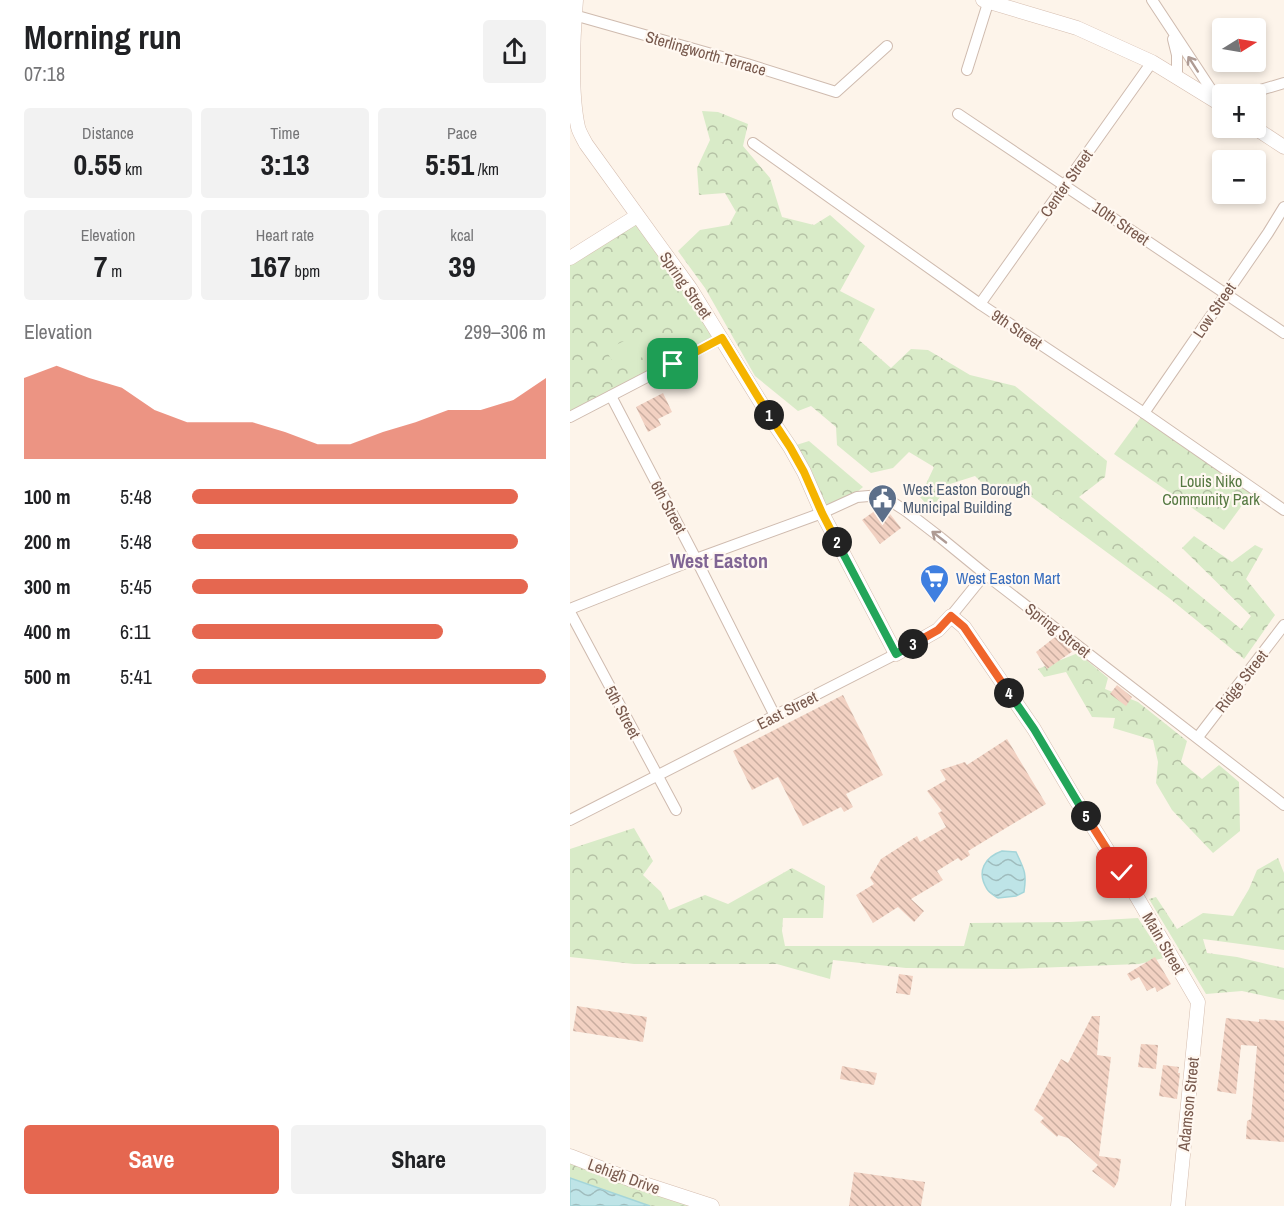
<!DOCTYPE html>
<html lang="en">
<head>
<meta charset="utf-8">
<style>
  :root { --surface:#fff; --page:#f2f2f2; --text:#202124; --muted:#757577; --accent:#e56750 }
  body { margin:0; font-family:"Archivo Narrow",sans-serif; background:var(--page); color:var(--text); height:100vh; display:flex; flex-direction:column; font-size:22px; white-space:nowrap }
  * { box-sizing:border-box; margin:0 }
  p { font-size:20px; color:var(--muted) }
  .icon { flex:none; width:33px; height:33px; fill:none; stroke:currentColor; stroke-width:2; stroke-linecap:round; stroke-linejoin:round }
  .map { position:relative; flex:1; overflow:hidden }
  .sheet { display:flex; flex-direction:column; background:var(--surface); width:570px }
  .sheet>* { flex:none }
  .needle { width:39px; rotate:79deg }
  .buttons { position:absolute; left:642px; top:18px; display:grid; gap:12px }
  .buttons a { display:grid; place-items:center; width:54px; height:54px; border-radius:6px; background:var(--surface); box-shadow:0 3px 9px #0003; font-size:30px }
  .pin { position:absolute; display:grid; place-items:center; width:51px; height:51px; color:#fff; margin:-26px; border-radius:12px; box-shadow:0 3px 9px #0006 }
  .km { position:absolute; width:30px; height:30px; margin:-15px; border-radius:50%; background:#222; color:#fff; font-size:16px; line-height:30px; text-align:center }
  .round { display:grid; place-items:center; flex:none; width:63px; height:63px; border-radius:6px; background:var(--page) }
  .summary { display:flex; align-items:center; justify-content:space-between; height:102px; padding:0 24px }
  h1 { font-size:33px; font-weight:700; line-height:45px }
  .metrics { display:grid; grid-template-columns:repeat(3,1fr); gap:9px; height:102px; padding:6px 24px }
  .metrics div { display:grid; align-content:center; border-radius:6px; background:var(--page); text-align:center }
  .metrics b { font-size:30px; font-weight:700 }
  .metrics small { font-size:16px; font-weight:400 }
  .metrics p { font-size:16px }
  .chart { height:168px; padding:12px 24px }
  .chart p { display:flex; justify-content:space-between }
  .chart svg { width:100%; height:108px; margin-top:6px; fill:var(--accent); opacity:.7 }
  .primary-button { display:flex; gap:12px; margin-top:auto; padding:12px 24px }
  .primary-button a { flex:1; height:69px; border-radius:6px; background:var(--accent); color:#fff; font-size:24px; font-weight:700; line-height:69px; text-align:center }
  .primary-button a+a { background:var(--page); color:var(--text) }
  ul { padding:0 24px; list-style:none; font-size:20px }
  li { display:grid; grid-template-columns:96px 72px 1fr; align-items:center; height:45px }
  li i { height:15px; border-radius:8px; background:var(--accent) }
  main { display:flex; flex:1; min-height:0 }
  .map>svg:first-child { display:block }
  .forest { fill:url(#forest-crowns) }
  .pitch { fill:#d9ebc8 }
  .water { fill:url(#water-waves); stroke:#a4d5d9; stroke-width:1.5 }
  .building { fill:url(#building-back-hatch) }
  .lines { fill:none; stroke-linecap:round; stroke-linejoin:round }
  .street-casing { stroke:#cfbbaf; stroke-width:12 }
  .secondary-casing { stroke:#d5bdaf; stroke-width:15 }
  .street { stroke:#fff; stroke-width:10 }
  .secondary { stroke:#fff; stroke-width:14 }
  .oneway { stroke:#ae9b94 }
  .split-1-casing { stroke:#fff; stroke-width:12 }
  .split-2-casing { stroke:#fff; stroke-width:12 }
  .split-3-casing { stroke:#fff; stroke-width:12 }
  .split-4-casing { stroke:#fff; stroke-width:12 }
  .split-5-casing { stroke:#fff; stroke-width:12 }
  .split-6-casing { stroke:#fff; stroke-width:12 }
  .split-1 { stroke:#f5b400; stroke-width:8 }
  .split-2 { stroke:#f5b400; stroke-width:8 }
  .split-3 { stroke:#22a559; stroke-width:8 }
  .split-4 { stroke:#f0652b; stroke-width:8 }
  .split-5 { stroke:#22a559; stroke-width:8 }
  .split-6 { stroke:#f0652b; stroke-width:8 }
  .labels { text-anchor:middle; stroke-width:4.5; stroke-linejoin:round; paint-order:stroke }
  .street-label { font-size:16px; fill:#78594d; stroke:#fff8f1 }
  .park-label { font-size:16px; fill:#557841; stroke:#fff8f1 }
  .service-label { font-size:16px; fill:#4e5e75; stroke:#fff8f1; text-anchor:start }
  .shop-label { font-size:16px; fill:#366cbe; stroke:#fff8f1; text-anchor:start }
  .quarter-label { font-size:20px; font-weight:bold; fill:#806594; stroke:#fff8f1 }
</style>
</head>
<body>
<main>
<section class="sheet">
<div class="summary"><div><h1>Morning run</h1><p>07:18</p></div><a class="round"><svg class="icon" aria-label="share" viewBox="0 0 24 24"><path d="M12 15V3M7 8l5-5 5 5M5 13v7h14v-7"/></svg></a></div>
<div class="metrics">
<div><p>Distance</p><b>0.55<small> km</small></b></div>
<div><p>Time</p><b>3:13</b></div>
<div><p>Pace</p><b>5:51<small> /km</small></b></div>
</div>
<div class="metrics">
<div><p>Elevation</p><b>7<small> m</small></b></div>
<div><p>Heart rate</p><b>167<small> bpm</small></b></div>
<div><p>kcal</p><b>39</b></div>
</div>
<div class="chart"><p><span>Elevation</span>299–306 m</p>
<svg viewBox="0 0 160 44" preserveAspectRatio="none"><path d="M0 44V11L10 6L20 11L30 15L40 24L50 29L60 29L70 29L80 33L90 38L100 38L110 33L120 29L130 24L140 24L150 20L160 11V44z"/></svg>
</div>
<ul>
<li><b>100 m</b>5:48<i style="width:92%"></i></li>
<li><b>200 m</b>5:48<i style="width:92%"></i></li>
<li><b>300 m</b>5:45<i style="width:95%"></i></li>
<li><b>400 m</b>6:11<i style="width:71%"></i></li>
<li><b>500 m</b>5:41<i style="width:100%"></i></li>
</ul>
<div class="primary-button"><a>Save</a><a>Share</a></div>
</section>
<div class="map">
<svg width="714" height="1206" viewBox="0 0 714 1206">
  <defs>
    <pattern id="forest-crowns" width="20" height="18" patternUnits="userSpaceOnUse" patternTransform="scale(1.5)"><rect width="20" height="18" fill="#d9ebc8"/><path d="M2 6a3 3 0 1 1 6 0M12 15a3 3 0 1 1 6 0" fill="none" stroke="#b5c1a5"/></pattern>
    <pattern id="water-waves" width="16" height="10" patternUnits="userSpaceOnUse" patternTransform="scale(1.5)"><rect width="16" height="10" fill="#bee4e7"/><path d="M0 5q4-4 8 0t8 0" fill="none" stroke="#9fbcbd"/></pattern>
    <pattern id="building-back-hatch" width="6" height="6" patternUnits="userSpaceOnUse" patternTransform="scale(1.5)"><rect width="6" height="6" fill="#f2d1c2"/><path d="M-1 5l2 2M0 0l6 6M5-1l2 2" fill="none" stroke="#c9ada0"/></pattern>
  </defs>
  <rect width="100%" height="100%" fill="#fdf4ea"/>
  <g class="forest">
    <path d="M132 111 148 112 178 124 173 146 200 178 212 217 244 225 260 215 295 246 270 291 305 309 289 340 321 368 341 349 358 350 400 375 445 386 537 461 535 477 509 497 671 629 681 616 612 548 624 536 662 562 685 545 693 549 676 579 705 615 674 659 599 598 444 484 425 496 405 476 380 484 361 509 350 497 364 467 339 452 323 468 301 473 267 445 266 427 241 406 228 411 185 376 135 288 108 251 130 230 159 225 166 212 155 193 129 195 127 168 140 140Z"/>
    <path d="M67 216 152 338 0 416V254Z"/>
    <path d="M574 413 684 489 654 530 544 454Z"/>
    <path d="M239 441 293 487 274 503 252 513 220 447Z"/>
    <path d="M508 653 538 678 535 689 568 702 617 741 611 762 632 779 649 765 669 782 670 831 643 853 602 810 586 783 588 762 583 740 543 728 545 718 522 717 496 672 474 677 468 669Z"/>
    <path d="M64 828 83 861 73 875 91 892 99 910 135 895 158 904 222 868 255 886 253 918H213L212 931 215 946H394L400 923 500 922 568 918 594 958 569 964 441 969 336 968 263 960 260 979 207 964H64L0 957V849Z"/>
    <path d="M708 858 714 873V950L633 939 637 953 667 957 714 968V1000L672 991 636 994 579 899 586 897 607 929 633 913 663 916 679 889 687 870Z"/>
    <path d="M0 1156 141 1206H80L0 1178Z"/>
  </g>
  <path class="pitch" d="M78 329 88 349 47 370 36 350Z"/>
  <g class="water">
    <path d="M432 851 446 852C454 869 457 873 454 892L446 896 428 898C424 895 419 893 417 889 406 871 415 857 432 851Z"/>
    <path d="M0 1178 80 1206H0Z"/>
  </g>
  <g class="building">
    <path d="M93 393 102 412 88 419 91 425 78 432 66 407Z"/>
    <path d="M313 505 331 528 310 544 292 520Z"/>
    <path d="M485 637 503 651 477 669 466 652Z"/>
    <path d="M547 685 562 697 556 706 540 694Z"/>
    <path d="M273 695 313 775 276 794 283 807 274 812 271 807 233 826 208 777 182 790 163 751Z"/>
    <path d="M437 739 476 804 398 851 400 855 391 861 388 858 367 871 373 880 341 899 354 911 344 922 328 907 303 923 286 895 304 884 300 878 311 859 347 836 350 842 376 827 368 813 372 811 357 791 376 780 370 770 395 762 397 765Z"/>
    <path d="M585 957 601 984 587 992 585 987 577 991 569 977 561 981 557 974Z"/>
    <path d="M329 974 343 976 340 995 326 993Z"/>
    <path d="M7 1006 77 1017 73 1042 3 1031Z"/>
    <path d="M522 1016H530L527 1055 541 1057 529 1156 551 1159 548 1181 544 1188 522 1171 528 1165 498 1138 488 1135 487 1137 470 1122 474 1118 464 1110 491 1059 498 1063Z"/>
    <path d="M656 1018 689 1022V1019L714 1021V1142L676 1139 677 1121 681 1119 687 1046 671 1045 666 1094 647 1091Z"/>
    <path d="M571 1044 588 1045 586 1069 568 1067Z"/>
    <path d="M593 1065 609 1067 608 1073H610L607 1099 589 1096Z"/>
    <path d="M272 1066 307 1073 304 1085 270 1079Z"/>
    <path d="M284 1172 355 1182 351 1206H279Z"/>
  </g>
  <g class="lines">
    <defs>
      <g id="street">
        <path d="M582 0 648 100"/>
        <path d="M4 15 177 64 266 92 317 46"/>
        <path d="M603 39 607 55V76"/>
        <path d="M397 70 419 0"/>
        <path d="M677 94 714 83"/>
        <path d="M388 114 714 333"/>
        <path d="M183 143 410 304 574 413 714 510"/>
        <path d="M410 304 582 62"/>
        <path d="M41 396 126 559 205 716"/>
        <path d="M574 413 698 233 714 207"/>
        <path d="M0 417 152 338"/>
        <path d="M0 609 126 559 252 513 287 497 311 495 336 511 371 538 415 574 714 805"/>
        <path d="M0 612 106 810"/>
        <path d="M381 616 415 574"/>
        <path d="M628 737 714 625"/>
        <path d="M0 820 326 654"/>
      </g>
      <g id="secondary">
        <path d="M6 0C3 38 0 90 8 127 9 132 13 138 16 144L120 288 201 419 220 447 234 472 252 513 326 654 368 630 381 616 394 627 464 729 504 797 567 897 628 1002 608 1206"/>
        <path d="M413 0 507 28 582 62 652 105"/>
        <path d="M685 128 714 147"/>
        <path d="M0 258 67 216"/>
        <path d="M0 1156 59 1179 142 1206"/>
      </g>
    </defs>
    <use href="#street" class="street-casing"/>
    <use href="#secondary" class="secondary-casing"/>
    <use href="#street" class="street"/>
    <use href="#secondary" class="secondary"/>
  </g>
  <defs><path id="oneway-shaft" d="M-6 0H5M1.5-3L5.5 0L1.5 3" fill="none" stroke-width="1.6" stroke-linecap="round" stroke-linejoin="round" transform="scale(1.5)"/></defs>
  <g class="oneway">
    <use href="#oneway-shaft" transform="translate(623 64) rotate(-123)"/>
    <use href="#oneway-shaft" transform="translate(369 537) rotate(-142)"/>
  </g>
  <g class="lines">
    <defs>
      <path id="split-1" d="M103 364 152 338 199 415"/>
      <path id="split-2" d="M199 415 220 447 234 472 252 513 267 542"/>
      <path id="split-3" d="M267 542 326 654 343 644"/>
      <path id="split-4" d="M343 644 368 630 381 616 394 627 439 693"/>
      <path id="split-5" d="M439 693 464 729 516 816"/>
      <path id="split-6" d="M516 816 552 873"/>
    </defs>
    <use href="#split-1" class="split-1-casing"/>
    <use href="#split-2" class="split-2-casing"/>
    <use href="#split-3" class="split-3-casing"/>
    <use href="#split-4" class="split-4-casing"/>
    <use href="#split-5" class="split-5-casing"/>
    <use href="#split-6" class="split-6-casing"/>
    <use href="#split-1" class="split-1"/>
    <use href="#split-2" class="split-2"/>
    <use href="#split-3" class="split-3"/>
    <use href="#split-4" class="split-4"/>
    <use href="#split-5" class="split-5"/>
    <use href="#split-6" class="split-6"/>
  </g>
  <defs>
    <symbol id="civic-pin" viewBox="-11 -11 22 30"><path d="M0 17L-7.5 6A9.5 9.5 0 1 1 7.5 6Z" fill="#5c6f8a" stroke="#fff8f1"/><path d="M-.6-6.5H3V-4.5H.6V-3L4-1V1h2V6H-6V1h2V-1L-.6-3ZM-1.2 2.5V6h2.4V2.5Z" fill="#fff"/></symbol>
    <symbol id="supermarket-pin" viewBox="-11 -11 22 30"><path d="M0 17L-7.5 6A9.5 9.5 0 1 1 7.5 6Z" fill="#3f7fe0" stroke="#fff8f1"/><path d="M-6-5.5h2.5l.6 2H6L4.5 2H-2.5L-4.4-4H-6ZM-1.5 3.2a1.3 1.3 0 1 0 .1 0ZM3 3.2a1.3 1.3 0 1 0 .1 0Z" fill="#fff"/></symbol>
  </defs>
  <g fill-rule="evenodd">
    <use href="#civic-pin" x="296" y="482" width="33" height="45"/>
    <use href="#supermarket-pin" x="348" y="562" width="33" height="45"/>
  </g>
  <g class="labels">
    <g class="street-label">
      <text transform="translate(136 53) rotate(16)" y="6">Sterlingworth Terrace</text>
      <text transform="translate(496 183) rotate(-55)" y="6">Center Street</text>
      <text transform="translate(551 223) rotate(34)" y="6">10th Street</text>
      <text transform="translate(116 285) rotate(55)" y="6">Spring Street</text>
      <text transform="translate(644 310) rotate(-56)" y="6">Low Street</text>
      <text transform="translate(447 329) rotate(34)" y="6">9th Street</text>
      <text transform="translate(99 507) rotate(62)" y="6">6th Street</text>
      <text transform="translate(488 630) rotate(38)" y="6">Spring Street</text>
      <text transform="translate(671 681) rotate(-52)" y="6">Ridge Street</text>
      <text transform="translate(217 710) rotate(-27)" y="6">East Street</text>
      <text transform="translate(53 712) rotate(62)" y="6">5th Street</text>
      <text transform="translate(594 943) rotate(60)" y="6">Main Street</text>
      <text transform="translate(618 1104) rotate(-84)" y="6">Adamson Street</text>
      <text transform="translate(54 1176) rotate(20)" y="6">Lehigh Drive</text>
    </g>
    <g class="park-label">
      <text x="641" y="487">Louis Niko<tspan x="641" dy="18">Community Park</tspan></text>
    </g>
    <g class="service-label">
      <text x="333" y="495">West Easton Borough<tspan x="333" dy="18">Municipal Building</tspan></text>
    </g>
    <g class="shop-label">
      <text x="386" y="584">West Easton Mart</text>
    </g>
    <g class="quarter-label">
      <text x="149" y="568">West Easton</text>
    </g>
  </g>
</svg>
<div class="buttons">
<a><svg class="needle" viewBox="-14 -14 28 28"><path d="M0-13l5 13h-10z" fill="#e53935"/><path d="M0 13l5-13h-10z" fill="#757577"/></svg></a>
<a>+</a>
<a>−</a>
</div>
<div class="pin" style="left:103px;top:364px;background:#1e9e55"><svg class="icon" aria-label="arrive" viewBox="0 0 24 24"><path d="M6 21V4h12l-3 4 3 4H6"/></svg></div>
<div class="pin" style="left:552px;top:873px;background:#d93025"><svg class="icon" aria-label="check" viewBox="0 0 24 24"><path d="M5 12l5 5 9-10"/></svg></div>
<b class="km" style="left:199px;top:415px">1</b>
<b class="km" style="left:267px;top:542px">2</b>
<b class="km" style="left:343px;top:644px">3</b>
<b class="km" style="left:439px;top:693px">4</b>
<b class="km" style="left:516px;top:816px">5</b>
</div>
</main>
</body>
</html>
